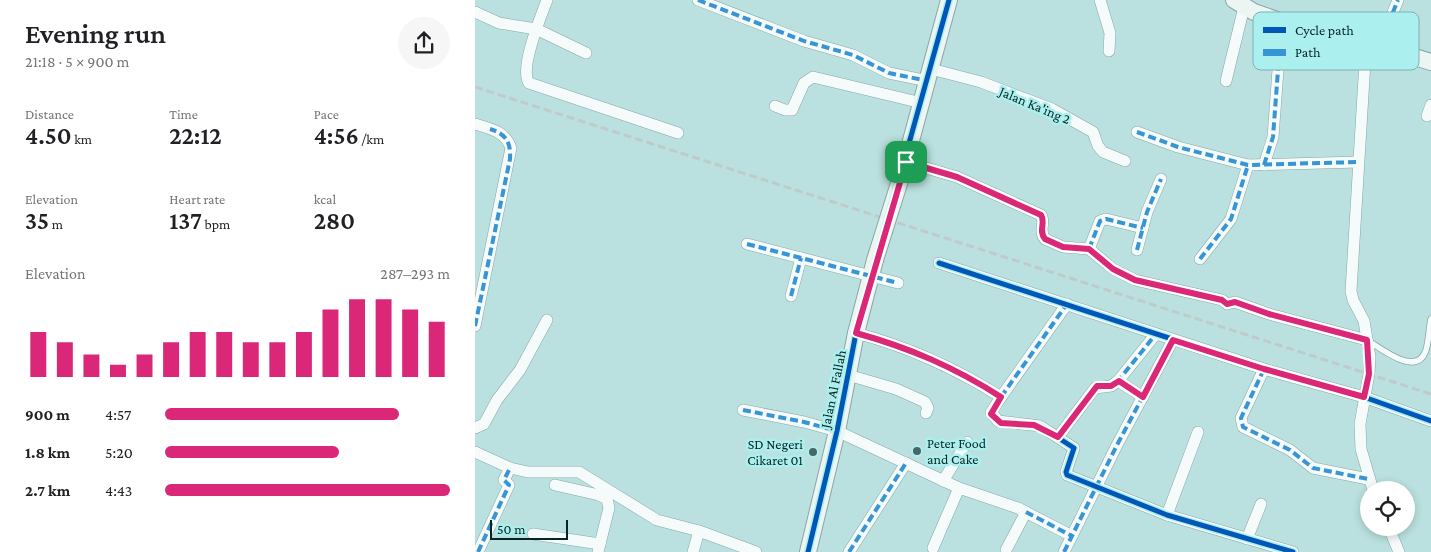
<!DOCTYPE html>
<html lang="en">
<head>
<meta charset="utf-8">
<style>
  :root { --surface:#fff; --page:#f6f6f6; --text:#202124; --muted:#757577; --accent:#db2777 }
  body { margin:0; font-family:"Crimson Pro",serif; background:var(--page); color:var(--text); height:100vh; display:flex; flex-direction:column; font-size:19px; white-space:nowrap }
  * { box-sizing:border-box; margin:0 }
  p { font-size:16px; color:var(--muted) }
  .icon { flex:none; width:28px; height:28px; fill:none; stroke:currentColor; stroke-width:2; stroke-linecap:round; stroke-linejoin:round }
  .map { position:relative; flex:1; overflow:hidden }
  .side { display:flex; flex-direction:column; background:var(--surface); width:475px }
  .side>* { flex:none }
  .buttons { position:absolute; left:885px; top:481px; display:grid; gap:10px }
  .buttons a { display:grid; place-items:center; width:55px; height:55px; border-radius:50%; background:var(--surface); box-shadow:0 2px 8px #0003; font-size:25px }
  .scale { position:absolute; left:15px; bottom:12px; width:78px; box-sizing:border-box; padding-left:5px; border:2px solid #082525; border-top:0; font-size:14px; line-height:18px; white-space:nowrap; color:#082525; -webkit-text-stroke:4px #abf0ee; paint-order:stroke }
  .pin { position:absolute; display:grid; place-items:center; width:42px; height:42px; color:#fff; margin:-21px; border-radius:10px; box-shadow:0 2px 8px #0006 }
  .round { display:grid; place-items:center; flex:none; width:52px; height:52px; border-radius:26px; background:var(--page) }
  .head { display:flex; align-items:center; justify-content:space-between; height:85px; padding:0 25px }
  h1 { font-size:28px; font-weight:600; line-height:38px }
  .figures { display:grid; grid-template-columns:repeat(3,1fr); gap:8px; height:85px; padding:5px 25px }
  .figures div { display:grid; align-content:center }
  .figures b { font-size:25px; font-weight:600 }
  .figures small { font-size:14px; font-weight:400 }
  .figures p { font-size:14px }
  .chart { height:140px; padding:10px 25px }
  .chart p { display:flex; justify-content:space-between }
  .chart svg { width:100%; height:90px; margin-top:5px; stroke:var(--accent); stroke-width:6 }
  ul { padding:0 25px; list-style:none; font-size:16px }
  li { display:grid; grid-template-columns:80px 60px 1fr; align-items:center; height:38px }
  li i { height:12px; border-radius:6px; background:var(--accent) }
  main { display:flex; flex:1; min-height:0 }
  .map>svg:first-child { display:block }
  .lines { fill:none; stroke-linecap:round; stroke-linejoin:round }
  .lane-casing { stroke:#89a7a6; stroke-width:7 }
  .street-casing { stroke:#89a7a6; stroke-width:12 }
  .secondary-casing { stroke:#89a7a6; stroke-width:18 }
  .lane { stroke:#f5fafa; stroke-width:5.5 }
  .street { stroke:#f5fafa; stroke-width:11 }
  .secondary { stroke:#edf5f2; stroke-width:16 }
  .rail { stroke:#bfcbcb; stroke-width:3; stroke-dasharray:8 4; stroke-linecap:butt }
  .secondary-bridge-casing { stroke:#89a7a6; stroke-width:18; stroke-linecap:butt }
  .secondary-bridge { stroke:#edf5f2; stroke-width:16 }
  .quiet { stroke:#3795d6; stroke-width:4; stroke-dasharray:8 4; stroke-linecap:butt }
  .cycleway-casing { stroke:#abf0ee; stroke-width:8 }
  .cycleway { stroke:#0057b8; stroke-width:5 }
  .route-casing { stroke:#fff; stroke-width:10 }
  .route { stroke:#db2777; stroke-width:6 }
  .poi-dot { fill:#466766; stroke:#abf0ee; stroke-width:2 }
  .labels { text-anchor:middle; stroke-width:5; stroke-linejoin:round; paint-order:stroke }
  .street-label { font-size:14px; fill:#082525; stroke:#abf0ee }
  .poi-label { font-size:14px; fill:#082525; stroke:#abf0ee; text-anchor:start }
  .key { fill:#abf0ee; stroke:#7ab3b2; stroke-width:1 }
  .key-label { font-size:14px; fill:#082525 }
</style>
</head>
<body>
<main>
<section class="side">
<div class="head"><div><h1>Evening run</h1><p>21:18 · 5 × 900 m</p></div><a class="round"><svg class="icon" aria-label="share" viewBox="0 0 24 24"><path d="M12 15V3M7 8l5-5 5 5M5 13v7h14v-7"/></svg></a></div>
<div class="figures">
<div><p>Distance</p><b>4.50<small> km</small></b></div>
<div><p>Time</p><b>22:12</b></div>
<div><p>Pace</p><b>4:56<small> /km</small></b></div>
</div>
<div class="figures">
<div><p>Elevation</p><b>35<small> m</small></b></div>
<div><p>Heart rate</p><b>137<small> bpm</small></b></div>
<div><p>kcal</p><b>280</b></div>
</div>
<div class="chart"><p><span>Elevation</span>287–293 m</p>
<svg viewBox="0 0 160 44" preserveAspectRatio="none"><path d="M5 44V22M15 44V27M25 44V33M35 44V38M45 44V33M55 44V27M65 44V22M75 44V22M85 44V27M95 44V27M105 44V22M115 44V11M125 44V6M135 44V6M145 44V11M155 44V17"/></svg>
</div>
<ul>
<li><b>900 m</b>4:57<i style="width:82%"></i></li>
<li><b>1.8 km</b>5:20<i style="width:61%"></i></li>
<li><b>2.7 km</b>4:43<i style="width:100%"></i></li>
</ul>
</section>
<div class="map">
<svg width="956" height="552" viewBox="0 0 956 552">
  <rect width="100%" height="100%" fill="#bae1df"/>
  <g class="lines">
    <defs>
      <path id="lane" d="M892 340C907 349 942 378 951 350 954 340 954 328 956 319"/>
      <g id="street">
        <path d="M72 0C66 16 44 69 54 83L203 133"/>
        <path d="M223 0 329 41 378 55 414 73 453 81"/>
        <path d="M625 0 635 33 634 51"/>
        <path d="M0 12 24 23 61 29 111 53"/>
        <path d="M891 45 876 291 878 300 889 321 895 357 894 374 885 424 886 449 898 490"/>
        <path d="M904 46 923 0"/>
        <path d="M456 69 506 82 577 109 618 132 623 146 628 152 650 161"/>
        <path d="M751 81 769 7"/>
        <path d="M300 106 310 110H317L329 83 338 77 447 103"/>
        <path d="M952 116 956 105"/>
        <path d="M0 124C16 129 30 131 36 148L0 326"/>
        <path d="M662 132 703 147 773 165 883 162"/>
        <path d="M431 162 482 177 566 215C571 222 563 231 570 239L588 247 614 249 638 269 660 280 747 300 752 304 760 302 794 314 892 340"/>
        <path d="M789 165 798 137 803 70 815 26"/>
        <path d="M272 244 423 283"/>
        <path d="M614 249 625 221 631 219 668 228"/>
        <path d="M662 250 672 212 686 179"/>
        <path d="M725 259 756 219 773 165"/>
        <path d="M464 263 789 369 889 397 956 421"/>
        <path d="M316 296 326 258"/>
        <path d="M381 333C434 347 480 368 526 397L516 412 523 421 565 426 599 448 591 472 592 475 692 515 818 552"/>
        <path d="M789 369 766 418 768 427 815 450 838 468 893 479"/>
        <path d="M373 375 421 389 450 402 453 408 451 413"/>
        <path d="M643 381 668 397"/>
        <path d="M526 397 592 304"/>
        <path d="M268 410 329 422 362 431 484 488 543 508 597 536"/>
        <path d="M0 428 9 424 22 400 45 370 72 320"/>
        <path d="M583 437 620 388 636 386 643 381 681 334"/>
        <path d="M0 452 35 468 53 472H104L182 520 224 531 281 552"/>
        <path d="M468 481 492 442"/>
        <path d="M80 485 124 495 132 499 134 508 123 552"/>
        <path d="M692 515 723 432"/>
        <path d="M914 528 924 552"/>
        <path d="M58 534 125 544"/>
        <path d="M772 539 786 504"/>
        <path d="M458 548 484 488"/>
        <path d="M531 550 551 512"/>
        <path d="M3 552 34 485 29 480 35 468"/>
        <path d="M218 552 224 531"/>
        <path d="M374 552 431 463"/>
        <path d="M589 552 642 445 698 340"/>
      </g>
      <g id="secondary">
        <path d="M759 0 779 12 850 37 904 46 956 62"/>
        <path d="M427 174 474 0"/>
        <path d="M333 552 362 431 381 333 400 260"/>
      </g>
    </defs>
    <use href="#lane" class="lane-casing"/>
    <use href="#street" class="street-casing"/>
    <use href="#secondary" class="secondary-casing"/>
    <use href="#lane" class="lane"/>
    <use href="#street" class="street"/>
    <use href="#secondary" class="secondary"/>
    <path class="rail" d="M0 87 956 394"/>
    <defs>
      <path id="secondary-bridge" d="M400 260 427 174"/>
    </defs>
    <use href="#secondary-bridge" class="secondary-bridge-casing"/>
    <use href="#secondary-bridge" class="secondary-bridge"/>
    <g class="quiet">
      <path d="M223 0 329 41 378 55 414 73 453 81"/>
      <path d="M904 46 923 0"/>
      <path d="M662 132 703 147 773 165 883 162"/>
      <path d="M789 165 798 137 803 70 815 26"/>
      <path d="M562 213 567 217 566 231 570 239 588 247 614 249 638 269 660 280 747 300 752 304 760 302 794 314 892 340"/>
      <path d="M272 244 423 283"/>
      <path d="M614 249 625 221 631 219 668 228"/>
      <path d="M662 250 672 212 686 179"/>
      <path d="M725 259 756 219 773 165"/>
      <path d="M316 296 326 258"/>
      <path d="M0 326 35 159C36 142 31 134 15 129"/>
      <path d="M789 369 766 418 768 427 815 450 838 468 893 479"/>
      <path d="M643 381 668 397"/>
      <path d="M526 397 592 304"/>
      <path d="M268 410 329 422 362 431"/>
      <path d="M583 437 620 388 636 386 643 381 681 334"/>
      <path d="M551 512 597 536"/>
      <path d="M3 552 34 485 29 480 35 468"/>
      <path d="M374 552 431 463"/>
      <path d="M589 552 642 445 698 340"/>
    </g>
    <defs>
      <g id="cycleway">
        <path d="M464 263 789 369 889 397 956 421"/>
        <path d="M381 333C434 347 480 368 526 397L516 412 523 421 565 426 599 448 591 472 592 475 692 515 818 552"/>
        <path d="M333 552 362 431 381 333 474 0"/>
      </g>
    </defs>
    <use href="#cycleway" class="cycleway-casing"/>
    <use href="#cycleway" class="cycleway"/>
  </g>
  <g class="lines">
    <defs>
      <path id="route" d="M431 162 482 177 566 215C571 222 563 231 570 239L588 247 614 249 638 269 660 280 747 300 752 304 760 302 794 314 892 340 894 374 889 397 789 369 698 340 668 397 644 381 636 386H622L583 437 559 425 526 423 516 414 526 397C479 367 435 348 381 333Z"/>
    </defs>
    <use href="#route" class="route-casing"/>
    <use href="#route" class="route"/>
  </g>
  <g class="poi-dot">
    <circle cx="442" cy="451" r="5"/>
    <circle cx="338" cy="452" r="5"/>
  </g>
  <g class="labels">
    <g class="street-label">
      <text transform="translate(560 105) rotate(23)" y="5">Jalan Ka'ing 2</text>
      <text transform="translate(358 389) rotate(-78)" y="5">Jalan Al Fallah</text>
    </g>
    <g class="poi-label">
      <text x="452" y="448">Peter Food<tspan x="452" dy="16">and Cake</tspan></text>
      <text x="328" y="449" text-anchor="end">SD Negeri<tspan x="328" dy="16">Cikaret 01</tspan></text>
    </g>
  </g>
  <rect x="778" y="12" width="166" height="58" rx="8" class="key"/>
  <rect x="788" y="27" width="23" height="6" fill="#0057b8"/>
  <rect x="788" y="49" width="23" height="7" fill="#3795d6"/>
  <g class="key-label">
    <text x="820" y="35">Cycle path</text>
    <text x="820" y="57">Path</text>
  </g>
</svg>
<div class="buttons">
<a><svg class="icon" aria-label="locate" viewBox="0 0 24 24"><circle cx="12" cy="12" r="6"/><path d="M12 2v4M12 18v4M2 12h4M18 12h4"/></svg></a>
</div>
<div class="scale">50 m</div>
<div class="pin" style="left:431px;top:162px;background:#1e9e55"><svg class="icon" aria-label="arrive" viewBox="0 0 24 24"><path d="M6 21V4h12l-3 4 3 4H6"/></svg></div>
</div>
</main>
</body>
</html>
